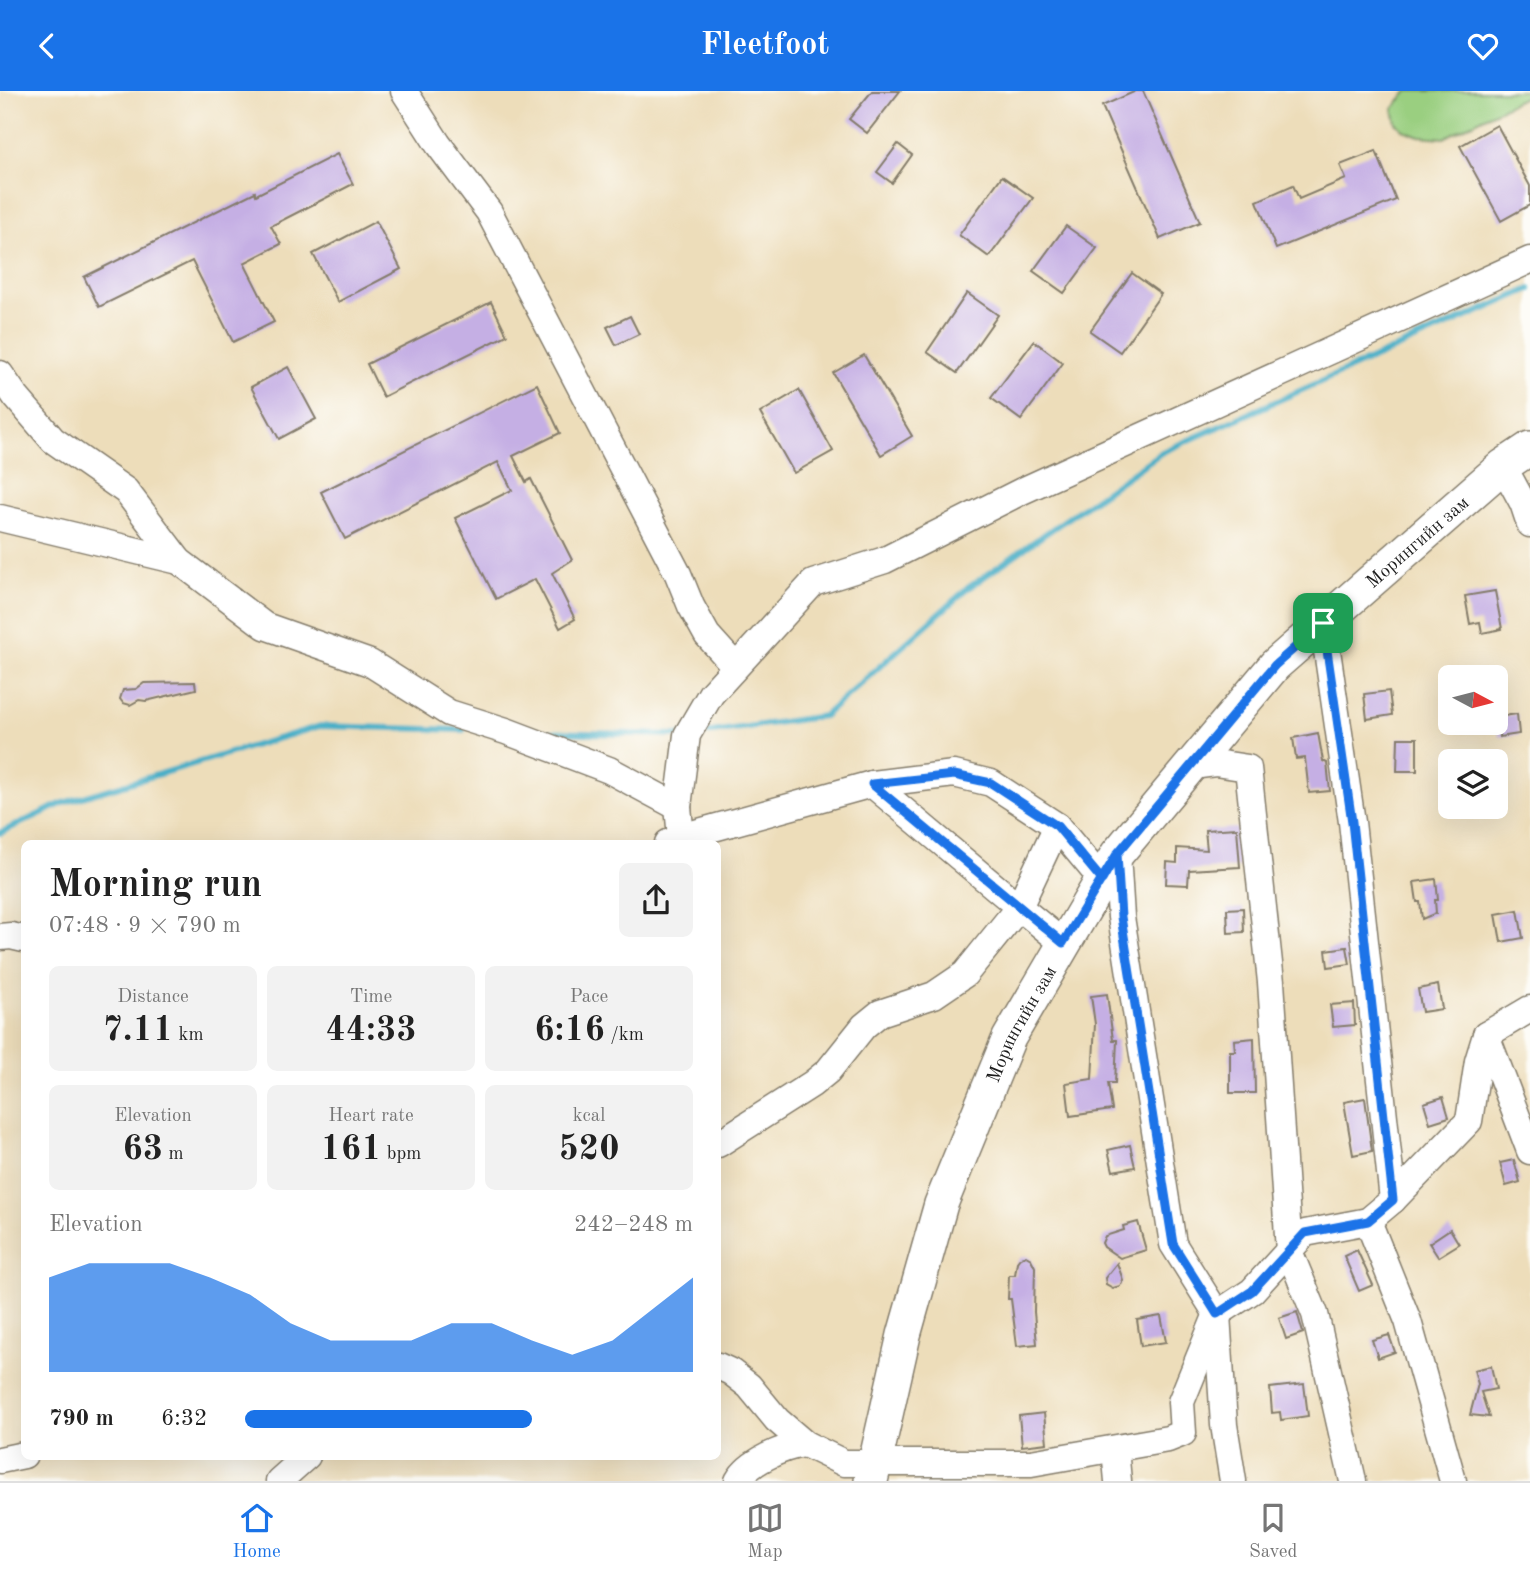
<!DOCTYPE html>
<html lang="en">
<head>
<meta charset="utf-8">
<style>
  :root { --surface:#fff; --page:#f2f2f2; --text:#222; --muted:#767676; --line:#e0e0e0; --accent:#1a73e8 }
  body { margin:0; font-family:"Old Standard TT",serif; background:var(--page); color:var(--text); height:100vh; display:flex; flex-direction:column; font-size:26px; white-space:nowrap }
  * { box-sizing:border-box; margin:0 }
  p { font-size:23px; color:var(--muted) }
  .icon { flex:none; width:38px; height:38px; fill:none; stroke:currentColor; stroke-width:2; stroke-linecap:round; stroke-linejoin:round }
  .map { position:relative; flex:1; overflow:hidden }
  .panel { position:absolute; left:21px; top:749px; width:700px; height:620px; display:flex; flex-direction:column; background:var(--surface); border-radius:10px; box-shadow:0 7px 28px #0002 }
  .panel>* { flex:none }
  .needle { width:46px; rotate:97deg }
  .tools { position:absolute; left:1438px; top:574px; display:grid; gap:14px }
  .tools a { display:grid; place-items:center; width:70px; height:70px; border-radius:10px; background:var(--surface); box-shadow:0 7px 28px #0002; font-size:35px }
  .pin { position:absolute; display:grid; place-items:center; width:60px; height:60px; color:#fff; margin:-30px; border-radius:14px; box-shadow:0 4px 10px #0006 }
  .round { display:grid; place-items:center; flex:none; width:74px; height:74px; border-radius:10px; background:var(--page) }
  .headline { display:flex; align-items:center; justify-content:space-between; height:119px; padding:0 28px }
  h1 { font-size:38px; font-weight:600; line-height:52px }
  .metrics { display:grid; grid-template-columns:repeat(3,1fr); gap:10px; height:119px; padding:7px 28px }
  .metrics div { display:grid; align-content:center; border-radius:10px; background:var(--page); text-align:center }
  .metrics b { font-size:35px; font-weight:600 }
  .metrics small { font-size:19px; font-weight:400 }
  .metrics p { font-size:19px }
  .chart { height:196px; padding:14px 28px }
  .chart p { display:flex; justify-content:space-between }
  .chart svg { width:100%; height:126px; margin-top:7px; fill:var(--accent); opacity:.7 }
  ul { padding:0 28px; list-style:none; font-size:23px }
  li { display:grid; grid-template-columns:112px 84px 1fr; align-items:center; height:52px }
  li i { height:18px; border-radius:9px; background:var(--accent) }
  header { display:flex; justify-content:space-between; align-items:center; height:91px; padding:0 28px; background:var(--accent); color:#fff; font-size:32px; font-weight:600 }
  .tabs { display:flex; justify-content:space-around; align-items:center; height:98px; border-top:2px solid var(--line); background:var(--surface); font-size:19px; color:var(--muted) }
  .tabs a { display:grid; justify-items:center; gap:4px }
  .tabs .selected { color:var(--accent) }
  .map>svg:first-child { display:block }
  .green { fill:#9acf80; stroke:#5b764e; stroke-width:2 }
  .lines { fill:none; stroke-linecap:round; stroke-linejoin:round }
  .stream { stroke:#48afc7; stroke-width:6 }
  .building { fill:#c5afe4 }
  .minor-casing { stroke:#847c6b; stroke-width:29 }
  .major-casing { stroke:#847c6b; stroke-width:36 }
  .minor { stroke:#fff; stroke-width:26 }
  .major { stroke:#fff; stroke-width:33 }
  .route-casing { stroke:#fff; stroke-width:14 }
  .route { stroke:#1a73e8; stroke-width:9 }
  .labels { text-anchor:middle; stroke-width:6; stroke-linejoin:round; paint-order:stroke }
  .street-label { font-size:19px; fill:#1c1c1c; stroke:#fdfcf7 }
</style>
</head>
<body>
<header><svg class="icon" aria-label="back" viewBox="0 0 24 24"><path d="M15 5l-7 7 7 7"/></svg>Fleetfoot<svg class="icon" aria-label="heart" viewBox="0 0 24 24"><path d="M12 20l-8-8c-3-5 5-10 8-4 3-6 11-1 8 4z"/></svg></header>
<div class="map">
<svg width="1530" height="1390" viewBox="0 0 1530 1390">
  <rect width="100%" height="100%" fill="#fdfcf7"/>
  <filter id="ink" filterUnits="userSpaceOnUse"><feTurbulence type="fractalNoise" baseFrequency=".0143" numOctaves="2"/><feDisplacementMap in="SourceGraphic" scale="14" xChannelSelector="R" yChannelSelector="G"/><feConvolveMatrix kernelMatrix="1 2 1 2 8 2 1 2 1" color-interpolation-filters="sRGB"/></filter>
  <filter id="wash" filterUnits="userSpaceOnUse"><feTurbulence type="fractalNoise" baseFrequency=".00686" numOctaves="4" result="noise"/><feDisplacementMap in="SourceGraphic" scale="28" xChannelSelector="R" yChannelSelector="G"/><feGaussianBlur stdDeviation="1.57" result="paint"/><feColorMatrix in="noise" values="0 0 0 0 0 0 0 0 0 0 0 0 0 0 0 0 0 1.4 0 .05"/><feComposite in="paint" operator="in"/></filter>
  <g filter="url(#wash)">
    <rect width="100%" height="100%" fill="#edddba"/>
    <path class="green" d="M1408 0H1530V3L1444 47 1419 45 1403 39 1396 32 1393 18Z"/>
    <g class="lines">
      <g class="stream">
        <path d="M537 641 680 644"/>
        <path d="M698 643 824 625 968 497 1162 361 1530 198"/>
        <path d="M0 742 63 712 320 635 463 639"/>
      </g>
    </g>
    <g id="blocks">
      <g class="building">
        <path d="M872 0H900L867 42 849 28Z"/>
        <path d="M1136 0H1143L1200 131 1160 148 1102 15Z"/>
        <path d="M1497 34 1530 95V114L1501 130 1460 55Z"/>
        <path d="M898 53 912 64 892 92 877 81Z"/>
        <path d="M1376 60 1396 109 1276 158 1257 110 1293 94 1299 108 1346 88 1340 74Z"/>
        <path d="M337 63 353 93 271 135 281 153 244 172 274 231 233 251 192 170 99 216 84 186 255 101 256 104Z"/>
        <path d="M1002 85 1033 107 989 166 959 144Z"/>
        <path d="M376 130 401 178 338 211 313 163Z"/>
        <path d="M1066 135 1097 157 1064 202 1033 180Z"/>
        <path d="M1132 182 1161 203 1120 261 1090 240Z"/>
        <path d="M967 202 998 224 957 282 927 261Z"/>
        <path d="M491 211 507 244 383 306 367 273Z"/>
        <path d="M630 225 639 243 616 254 607 236Z"/>
        <path d="M1034 250 1063 272 1021 329 991 307Z"/>
        <path d="M864 264 912 345 881 364 833 282Z"/>
        <path d="M288 276 316 328 279 348 251 296Z"/>
        <path d="M537 293 560 342 513 365 526 391 531 388 572 469 552 482 575 528 560 537 535 488 496 508 455 427 512 399 498 371 345 448 321 401Z"/>
        <path d="M799 299 833 360 794 382 760 322Z"/>
        <path d="M1495 500 1502 538 1482 542 1480 531 1470 533 1465 505Z"/>
        <path d="M195 591 196 598 146 610 139 609 130 614 123 612 120 608 123 599 136 598 144 592Z"/>
        <path d="M1389 600 1392 624 1367 628 1364 603Z"/>
        <path d="M1517 623 1519 643 1499 646 1497 626Z"/>
        <path d="M1318 642 1323 670 1327 672 1330 700 1309 702 1305 667 1296 668 1293 647Z"/>
        <path d="M1398 647H1417V680H1397Z"/>
        <path d="M1237 737 1240 776 1189 779 1188 794 1166 793 1167 771 1177 772V757L1207 759 1205 739Z"/>
        <path d="M1436 788 1438 809H1435L1436 822 1422 828 1420 811H1417L1414 791Z"/>
        <path d="M1243 817 1244 841 1228 842 1227 818Z"/>
        <path d="M1518 819 1523 847 1501 851 1496 823Z"/>
        <path d="M1347 856 1350 873 1328 876 1326 859Z"/>
        <path d="M1438 894 1442 918 1422 921 1418 898Z"/>
        <path d="M1107 903 1113 949H1117L1115 992H1108L1112 1019 1070 1025 1066 992 1092 988 1095 933 1091 905Z"/>
        <path d="M1354 912 1355 934 1333 936 1330 914Z"/>
        <path d="M1254 947 1255 1002H1230V960H1235L1234 949Z"/>
        <path d="M1443 1006 1449 1026 1430 1032 1424 1012Z"/>
        <path d="M1365 1007 1372 1060 1353 1064 1344 1011Z"/>
        <path d="M1130 1054 1135 1076 1113 1080 1108 1059Z"/>
        <path d="M1514 1069 1520 1091 1506 1095 1500 1072Z"/>
        <path d="M1138 1131 1146 1159 1120 1167 1104 1156 1102 1152 1105 1145 1124 1139 1123 1135Z"/>
        <path d="M1450 1138 1459 1153 1438 1166 1429 1152Z"/>
        <path d="M1357 1159 1373 1194 1359 1200 1344 1165Z"/>
        <path d="M1026 1165 1031 1168 1035 1176 1034 1221 1037 1253 1017 1255 1011 1208H1008L1009 1184H1015L1017 1171 1020 1167Z"/>
        <path d="M1117 1172 1123 1189 1120 1195 1113 1197 1106 1193 1105 1187Z"/>
        <path d="M1297 1221 1303 1242 1286 1248 1279 1227Z"/>
        <path d="M1161 1225 1166 1251 1141 1255 1137 1229Z"/>
        <path d="M1389 1244 1395 1261 1378 1267 1372 1249Z"/>
        <path d="M1491 1275 1496 1298 1481 1301 1489 1326 1470 1324 1478 1293 1474 1279Z"/>
        <path d="M1304 1293 1308 1325 1281 1329 1280 1321 1272 1322 1270 1297Z"/>
        <path d="M1044 1322 1047 1352 1022 1355 1019 1325Z"/>
      </g>
    </g>
  </g>
  <g filter="url(#ink)">
    <use href="#blocks" fill-opacity="0" stroke="#847c6b" stroke-width="2"/>
    <g class="lines">
      <defs>
        <g id="minor">
          <path d="M404 0 438 53 489 121 678 483 691 515 707 544 735 575"/>
          <path d="M0 283 16 306 53 349 126 400 179 470 265 535 370 572 449 622 506 640 609 679 678 716"/>
          <path d="M1503 375 1523 412 1530 433"/>
          <path d="M0 427 179 470"/>
          <path d="M1323 532 1352 731 1393 1109"/>
          <path d="M1192 675 1215 672 1248 677 1271 891 1289 1160 1315 1223 1353 1390"/>
          <path d="M1057 735 1019 816 1063 852"/>
          <path d="M681 746 678 716 687 644 711 603 813 492 885 469 1022 400 1530 169"/>
          <path d="M668 752 681 746 872 693 954 683 991 692 1057 735 1102 789"/>
          <path d="M1117 763 1121 826 1173 1153 1217 1223 1224 1334 1233 1390"/>
          <path d="M0 846 11 845 24 848"/>
          <path d="M1486 944 1530 1060"/>
          <path d="M718 1053 812 993 828 980 864 935 880 922 934 904 965 883 1019 816 872 693"/>
          <path d="M1368 1130 1408 1230 1453 1390"/>
          <path d="M718 1275 731 1281 749 1295 777 1329 805 1353 844 1372H1031L1168 1348 1183 1342 1181 1311 1217 1223 1252 1200 1305 1142 1368 1130 1393 1109 1469 1030 1478 970 1486 944 1530 918"/>
          <path d="M1115 1358 1118 1390"/>
          <path d="M0 1369 24 1364"/>
          <path d="M279 1390 307 1365"/>
          <path d="M738 1390C749 1370 784 1356 805 1353"/>
        </g>
        <g id="major">
          <path id="s1" d="M871 1390 904 1244 941 1113 1009 947 1117 763 1275 574 1503 375 1530 357"/>
        </g>
      </defs>
      <use href="#minor" class="minor-casing"/>
      <use href="#major" class="major-casing"/>
      <use href="#minor" class="minor"/>
      <use href="#major" class="major"/>
    </g>
  </g>
  <g class="lines" filter="url(#ink)">
    <defs>
      <path id="route" d="M1323 532 1275 574 1117 763 1102 789 1057 735 991 692 954 684 872 693 1063 852 1117 763 1121 826 1173 1153 1217 1223 1252 1200 1305 1142 1368 1130 1393 1109 1352 731 1323 532"/>
    </defs>
    <use href="#route" class="route-casing"/>
    <use href="#route" class="route"/>
  </g>
  <g class="labels">
    <g class="street-label">
      <text dy="7" stroke="none"><textPath href="#s1" startOffset="1113">Морингийн зам</textPath></text>
      <text dy="7" stroke="none"><textPath href="#s1" startOffset="483">Морингийн зам</textPath></text>
    </g>
  </g>
</svg>
<div class="tools">
<a><svg class="needle" viewBox="-14 -14 28 28"><path d="M0-13l5 13h-10z" fill="#e53935"/><path d="M0 13l5-13h-10z" fill="#767676"/></svg></a>
<a><svg class="icon" aria-label="layers" viewBox="0 0 24 24"><path d="M12 4l9 5-9 5-9-5zM3 14l9 5 9-5"/></svg></a>
</div>
<div class="pin" style="left:1323px;top:532px;background:#1e9e55"><svg class="icon" aria-label="arrive" viewBox="0 0 24 24"><path d="M6 21V4h12l-3 4 3 4H6"/></svg></div>
<section class="panel">
<div class="headline"><div><h1>Morning run</h1><p>07:48 · 9 × 790 m</p></div><a class="round"><svg class="icon" aria-label="share" viewBox="0 0 24 24"><path d="M12 15V3M7 8l5-5 5 5M5 13v7h14v-7"/></svg></a></div>
<div class="metrics">
<div><p>Distance</p><b>7.11<small> km</small></b></div>
<div><p>Time</p><b>44:33</b></div>
<div><p>Pace</p><b>6:16<small> /km</small></b></div>
</div>
<div class="metrics">
<div><p>Elevation</p><b>63<small> m</small></b></div>
<div><p>Heart rate</p><b>161<small> bpm</small></b></div>
<div><p>kcal</p><b>520</b></div>
</div>
<div class="chart"><p><span>Elevation</span>242–248 m</p>
<svg viewBox="0 0 160 44" preserveAspectRatio="none"><path d="M0 44V11L10 6L20 6L30 6L40 11L50 17L60 27L70 33L80 33L90 33L100 27L110 27L120 33L130 38L140 33L150 22L160 11V44z"/></svg>
</div>
<ul>
<li><b>790 m</b>6:32<i style="width:64%"></i></li>
</ul>
</section>
</div>
<nav class="tabs">
<a class="selected"><svg class="icon" aria-label="home" viewBox="0 0 24 24"><path d="M3 11l9-7 9 7M6 9v11h12V9"/></svg>Home</a>
<a><svg class="icon" aria-label="map" viewBox="0 0 24 24"><path d="M3 6l6-2 6 2 6-2v14l-6 2-6-2-6 2zM9 4v14M15 6v14"/></svg>Map</a>
<a><svg class="icon" aria-label="saved" viewBox="0 0 24 24"><path d="M7 4h10v16l-5-4-5 4z"/></svg>Saved</a>
</nav>
</body>
</html>
